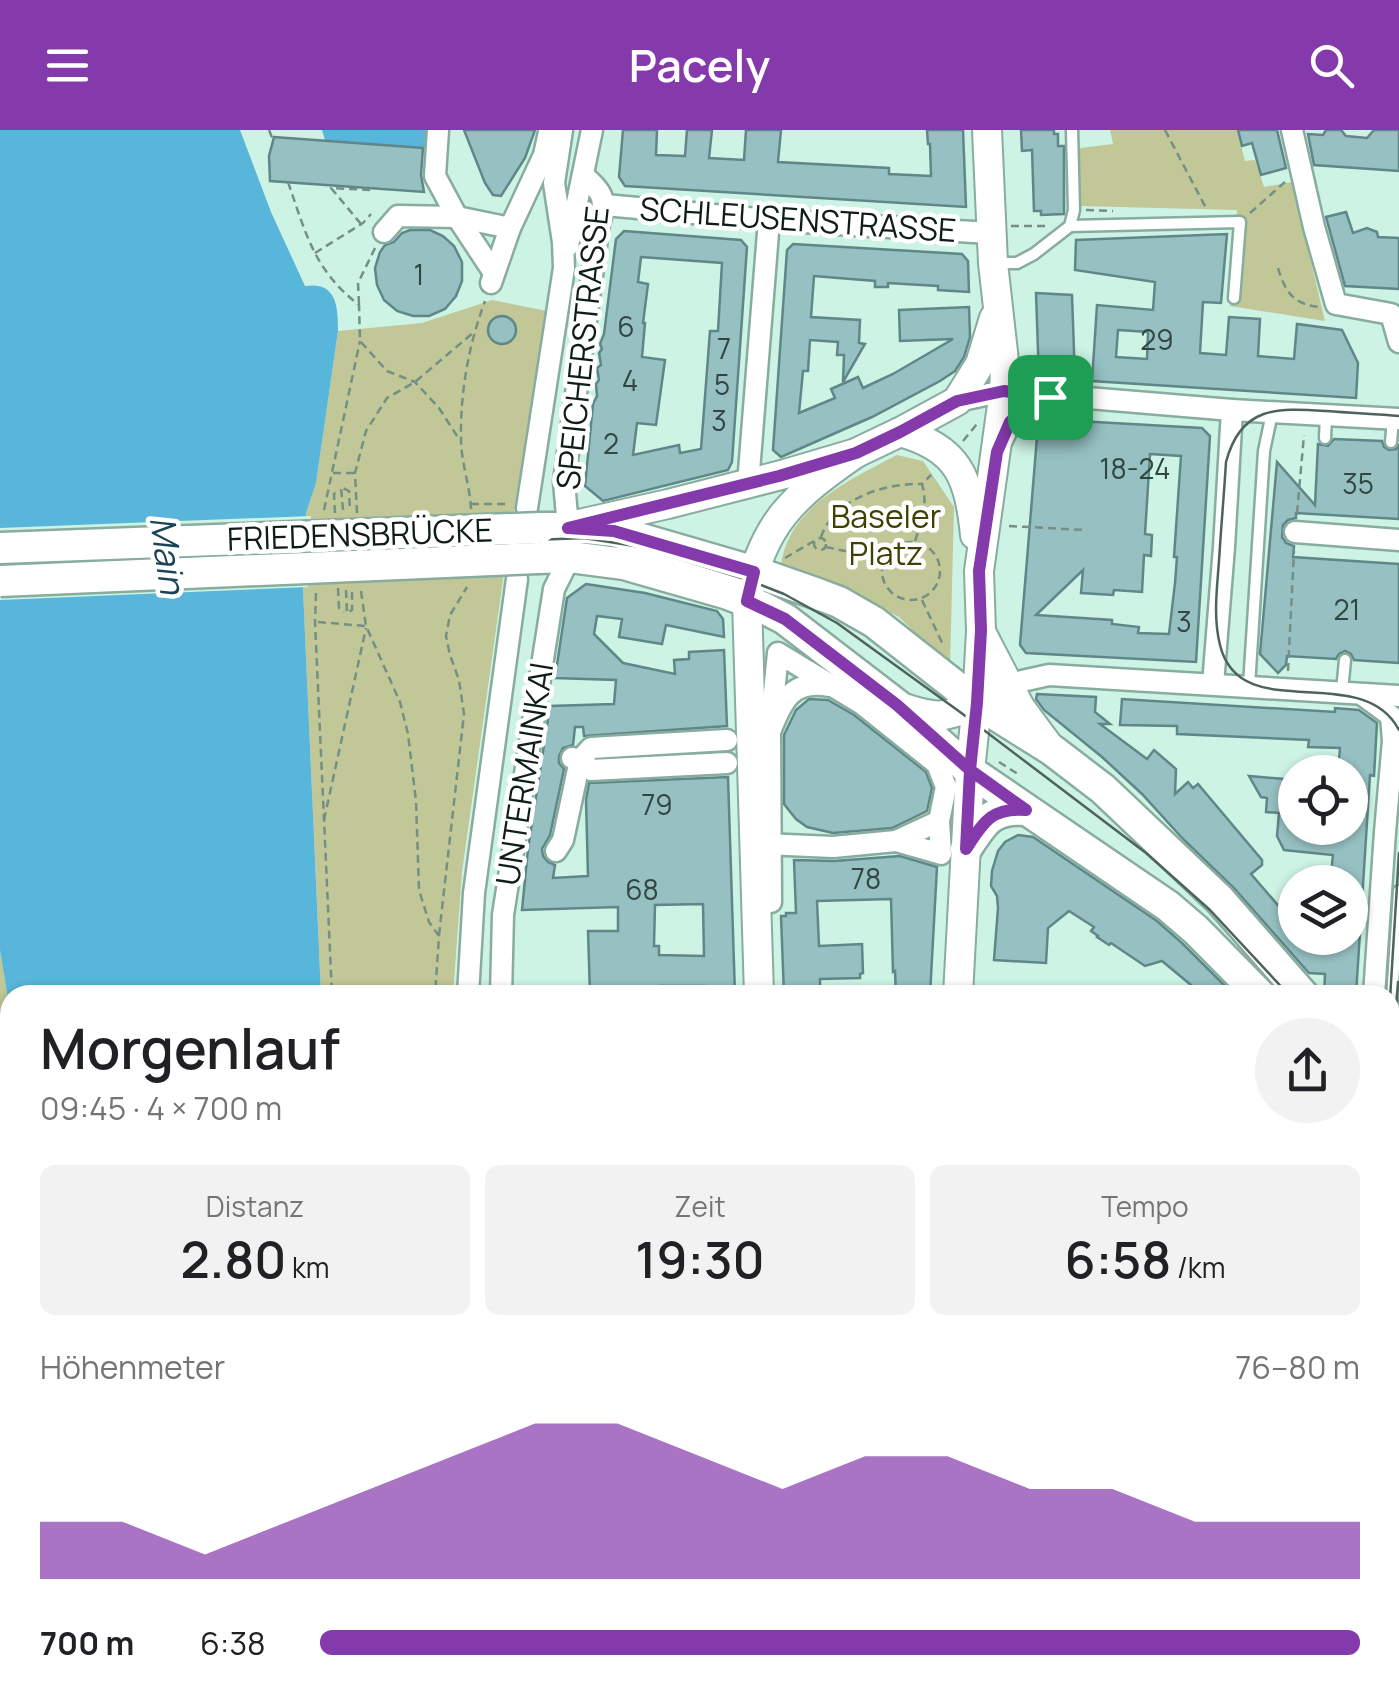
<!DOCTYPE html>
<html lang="de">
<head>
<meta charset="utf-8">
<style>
  :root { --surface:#fff; --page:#f2f2f2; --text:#202124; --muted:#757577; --accent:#853aac }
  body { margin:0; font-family:Manrope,sans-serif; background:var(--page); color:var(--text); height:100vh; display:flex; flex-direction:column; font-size:38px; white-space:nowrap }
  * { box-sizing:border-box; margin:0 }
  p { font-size:32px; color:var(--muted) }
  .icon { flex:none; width:55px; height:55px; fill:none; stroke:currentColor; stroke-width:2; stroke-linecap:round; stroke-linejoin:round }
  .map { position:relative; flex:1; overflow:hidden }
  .side { position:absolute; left:0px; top:855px; width:1400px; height:718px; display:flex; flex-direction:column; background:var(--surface); border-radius:30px 30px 0 0; box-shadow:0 2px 8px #0004 }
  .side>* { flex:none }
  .tools { position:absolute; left:1278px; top:625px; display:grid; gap:20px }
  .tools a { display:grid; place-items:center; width:90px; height:90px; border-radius:50%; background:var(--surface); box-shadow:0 2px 8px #0004; font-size:50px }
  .pin { position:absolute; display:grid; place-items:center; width:85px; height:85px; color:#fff; margin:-42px; border-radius:20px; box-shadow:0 5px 15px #0006 }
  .round { display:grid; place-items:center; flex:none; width:105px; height:105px; border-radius:52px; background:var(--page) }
  .head { display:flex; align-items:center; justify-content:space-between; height:170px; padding:0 40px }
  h1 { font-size:55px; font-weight:600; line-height:75px }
  .figures { display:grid; grid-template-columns:repeat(3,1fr); gap:15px; height:170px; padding:10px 40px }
  .figures div { display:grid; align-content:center; border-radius:15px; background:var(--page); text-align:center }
  .figures b { font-size:50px; font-weight:600 }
  .figures small { font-size:28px; font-weight:400 }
  .figures p { font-size:28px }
  .chart { height:280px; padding:20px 40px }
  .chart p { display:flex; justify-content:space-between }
  .chart svg { width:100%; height:180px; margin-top:10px; fill:var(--accent); opacity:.7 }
  ul { padding:0 40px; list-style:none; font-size:32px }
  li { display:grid; grid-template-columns:160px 120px 1fr; align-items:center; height:75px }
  li i { height:25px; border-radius:12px; background:var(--accent) }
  header { display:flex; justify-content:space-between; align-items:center; height:130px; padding:0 40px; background:var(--accent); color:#fff; font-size:45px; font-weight:600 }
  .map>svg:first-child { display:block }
  .green { fill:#c2c798 }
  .water { fill:#58b6da }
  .pier { fill:#cdf3e4 }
  .building { fill:#96c0c1; stroke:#5f8788; stroke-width:2.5; fill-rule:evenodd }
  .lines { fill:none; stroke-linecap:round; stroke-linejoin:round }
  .lane-casing { stroke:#88ac9e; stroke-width:15 }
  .street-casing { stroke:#88ac9e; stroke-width:25 }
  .secondary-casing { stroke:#88ac9e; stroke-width:32 }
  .primary-casing { stroke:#88ac9e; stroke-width:35 }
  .path { stroke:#748f84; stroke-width:2.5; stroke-dasharray:8 5; stroke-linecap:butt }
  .lane { stroke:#fff; stroke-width:10 }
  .street { stroke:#fff; stroke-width:20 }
  .secondary { stroke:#fff; stroke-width:28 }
  .primary { stroke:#fff; stroke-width:30 }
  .tram { stroke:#4d635b; stroke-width:2.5 }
  .street-bridge-casing { stroke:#88ac9e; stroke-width:25; stroke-linecap:butt }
  .primary-bridge-casing { stroke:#88ac9e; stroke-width:35; stroke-linecap:butt }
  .street-bridge { stroke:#fff; stroke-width:20 }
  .primary-bridge { stroke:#fff; stroke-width:30 }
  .route-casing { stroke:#fff; stroke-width:20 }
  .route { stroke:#853aac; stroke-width:12 }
  .labels { text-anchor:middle; stroke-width:9; stroke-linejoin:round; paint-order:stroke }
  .number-label { font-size:28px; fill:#314642 }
  .street-label { font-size:32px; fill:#0f1d18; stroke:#fff }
  .park-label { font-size:32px; fill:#3d4101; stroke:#fff }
  .water-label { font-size:35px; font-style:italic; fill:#1b4454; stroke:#fff }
</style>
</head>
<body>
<header><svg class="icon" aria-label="menu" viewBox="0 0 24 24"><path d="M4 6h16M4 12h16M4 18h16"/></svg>Pacely<svg class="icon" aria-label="search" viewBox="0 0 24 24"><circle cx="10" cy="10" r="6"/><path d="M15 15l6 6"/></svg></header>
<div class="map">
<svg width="1399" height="1571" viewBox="0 0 1399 1571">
  <rect width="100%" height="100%" fill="#cdf3e4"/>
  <g class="green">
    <path d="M1110 0H1237L1245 31 1255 30 1264 57 1292 52 1325 191 1230 176 1237 80 1080 76V18L1113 14Z"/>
    <path d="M492 170 547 181 503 450 462 742 453 865H321L303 459 306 383 316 353 338 201 422 193Z"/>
    <path d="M897 325 923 331 954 377 950 537 899 487 824 448 781 436C787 378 851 349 897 325Z"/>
    <path d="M0 820 10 881V1349L0 1279Z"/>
  </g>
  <g class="water">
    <path d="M0 0H240L271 82 305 156C337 151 338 177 338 201L316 353 306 383 303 459 321 865H10V881L0 820Z"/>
    <path d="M322 0H426V18L325 10Z"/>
    <path d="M425 1562 426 1571H123L121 1563Z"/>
  </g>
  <path class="pier" d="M311 386 308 457 0 470V398Z"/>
  <g class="building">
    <path d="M464 0H535L525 28 501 66 493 65 485 53Z"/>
    <path d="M623 0H657L656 25 685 26 687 0H712L709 28 744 30 746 0H781L778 32 889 38V44L931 46 930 14H928L927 0H963L966 77 625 56 619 47Z"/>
    <path d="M1021 0H1054V4H1058V16H1064V84L1041 85V81H1034L1032 20 1022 21Z"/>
    <path d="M1238 0H1277L1286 38 1261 45 1252 13 1242 16Z"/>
    <path d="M1326 0H1341L1346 6 1367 8 1374 0H1399V41L1314 35 1308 4 1323 5Z"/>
    <path d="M274 7 423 18 421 45 424 62 270 51 269 26Z"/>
    <path d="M1346 82 1353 103 1367 98 1377 102 1378 107 1399 108V159L1345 156 1326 87Z"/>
    <path d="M410 100H430L443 106 454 116 462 132V151L456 166 445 179 429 186H413L397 181 384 170 377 155 375 138 380 122 385 115 394 112 402 103Z"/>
    <path d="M624 101 741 110 747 117 732 332 728 340 603 371 585 356 593 274 597 266 596 254 599 250 597 238 601 235 599 223 602 219 600 214 604 204 616 109ZM641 127 722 133 718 201H710L701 319 680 323 679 315 633 325 637 293 656 295 665 230 642 227 645 193H643L648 154 638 152Z"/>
    <path d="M1227 104 1221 173 1203 172 1200 223 1226 225 1229 187 1260 189 1258 226 1294 229 1297 194 1342 200 1358 233 1356 268 1092 251 1097 175 1153 180 1155 152 1075 140 1076 110ZM1118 200 1148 202 1147 229 1116 227Z"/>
    <path d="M793 114 962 124 968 131 969 162 938 160V156L888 153V157H875V151L814 146 811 187 860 190 859 213 865 214 843 252 844 225H837L838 212 810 210 808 241H803L799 283 835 268 831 259 858 247 863 258 893 244 953 209 900 211 899 180 969 177 970 207 964 227 955 241 940 251 872 287 781 327 773 320 787 120Z"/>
    <path d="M1036 163 1072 165 1075 249H1039Z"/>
    <circle cx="502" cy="200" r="14"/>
    <path d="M1042 289 1202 298 1210 306 1196 532 1026 523 1020 515 1038 295ZM1150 324 1181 326 1174 427H1177L1175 453 1169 504 1138 503 1139 497 1112 494V490L1036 485 1083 440 1081 463 1113 465 1114 460 1142 462 1144 425 1151 426 1152 405 1145 404Z"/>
    <path d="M1334 309 1382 311 1384 317 1389 320 1396 319 1399 315V389L1296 383V388L1288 390 1283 395 1282 407 1286 413 1294 416 1293 427 1399 434V533L1354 530 1351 524 1345 521 1339 524 1336 529 1287 526 1286 535 1278 543 1260 524 1277 332 1315 375 1318 314 1328 316Z"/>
    <path d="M586 454 645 463 717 481 723 489 724 507 666 495 662 514 619 507 622 489 597 486 594 504 623 533 675 544 674 530 689 529V522L724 520 727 596 584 606 583 597H575L573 615 563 618 559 626V633L564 639 550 705 542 719 543 726 548 732 555 735 553 748 588 746 586 670 589 653 728 647 735 865H705V856H660L659 865H590L588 801H618V777L522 780 528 719 550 576 614 574 616 550 555 548 567 468ZM703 774 704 826 659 825V816H654L655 775Z"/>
    <path d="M1037 564 1096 567 1095 582 1110 594H1100L1147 629 1154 620 1176 639 1175 664 1188 652 1193 658 1198 654 1262 730V735L1251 744 1295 795V808H1306L1309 811 1327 812V808H1350V752H1330L1333 725 1284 720 1277 706 1279 683 1266 682 1267 668 1261 667 1249 646 1295 650V698H1350V642H1338L1340 618 1308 617 1309 610 1177 604V596L1120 595 1122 569 1335 582V578L1359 580 1377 593 1374 646 1370 645 1356 865H1324L1325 844 1309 843 1234 758 1183 709 1142 664 1102 627 1044 580 1036 569Z"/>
    <path d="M809 569 828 570 854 585 926 642 932 658 927 681 892 698 833 703 807 697 796 689 784 674V605L796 580Z"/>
    <path d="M1018 705 1033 707 1157 791 1183 814 1234 865H1203L1162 831 1145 836 1111 813 1109 815 1097 807 1098 806 1091 801 1094 797 1069 781 1048 798 1046 833 994 830 998 778 997 766 991 756 992 741 998 721 1005 712Z"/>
    <path d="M900 726 937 737 930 865H896L895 841 893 842 891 769 817 771 819 816 862 814 863 843 860 844V848L820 849V865H784L781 786H786V783H796L794 730 834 731Z"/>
  </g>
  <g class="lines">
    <defs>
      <g id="lane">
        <path d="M1070 96 1240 92 1234 168"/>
        <path d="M994 133H1017L1034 124 1070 96 1074 80 1072 0"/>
        <path d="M1325 308 1326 285"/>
        <path d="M1391 312 1393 289"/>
        <path d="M1249 556 1264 321 1272 283"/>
        <path d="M1342 561 1345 530"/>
        <path d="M1390 900 1399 761"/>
        <path d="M1390 977 1395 1011"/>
        <path d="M110 1562 111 1571"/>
      </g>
      <g id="street">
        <path d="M438 0 435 46 457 87 494 143"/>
        <path d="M1292 0 1314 97 1336 174 1391 184 1399 212"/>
        <path d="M605 75 769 90 991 103"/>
        <path d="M384 102 398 86 457 87 510 98"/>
        <path d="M568 116 592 0"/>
        <path d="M491 153 510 98 544 25 549 2"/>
        <path d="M957 271 1004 261 1232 280 1399 289"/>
        <path d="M1002 310C1014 283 1023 280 1049 268"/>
        <path d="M748 354 769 90"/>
        <path d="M527 378 564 138 563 112 554 53 562 0"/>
        <path d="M568 397 564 352 599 94C607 68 603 63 583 45"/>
        <path d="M1295 402 1399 410"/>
        <path d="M1213 554 1224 417 1232 280"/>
        <path d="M1364 566 1391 586 1393 611 1385 702 1374 865"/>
        <path d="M977 573 1022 551 1049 545 1399 566"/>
        <path d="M572 628 580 630 591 640 727 633"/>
        <path d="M896 711 941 724 939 691"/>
        <path d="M764 714 833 717 896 711 939 691 946 657 937 634 862 574 778 523 770 602"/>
        <path d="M556 721 563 710 580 630 591 618 727 610"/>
        <path d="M771 772 770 602C782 571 792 549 829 556"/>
        <path d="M468 865 474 763 517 449"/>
        <path d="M501 865 503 785 537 567 554 459 570 427"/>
        <path d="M1390 1499 1399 1462"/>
        <path d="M583 1562 584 1571"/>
        <path d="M1373 1571 1375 1562"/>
      </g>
      <g id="secondary">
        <path d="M900 302C959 318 969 348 975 405"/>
        <path d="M579 394 668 374 785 344 856 323 900 302 957 271 980 234 994 188"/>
        <path d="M981 502 1020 577 1048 615"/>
        <path d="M898 576C933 588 944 590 977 573"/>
        <path d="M759 865 747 471C762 393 794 366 856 323"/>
        <path d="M958 865 970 641 977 573 981 501 979 441 1004 261 1005 240 993 133 987 0"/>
        <path d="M0 1472 10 1543"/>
        <path d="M13 1562 14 1571"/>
        <path d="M817 1562V1571"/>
        <path d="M1026 1562 1027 1571"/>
      </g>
      <g id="primary">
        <path d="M540 398H587L614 401 755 442 815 463 839 472 874 492 977 573 1052 620 1103 659 1220 770 1303 865"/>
        <path d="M538 428 570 427 624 434 725 463 762 477 785 489 897 575 970 641 1168 776 1196 800 1260 865"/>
        <path d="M966 719C983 693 991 677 1026 680"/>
        <path d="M1390 955 1399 964"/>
        <path d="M1390 1012 1399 1021"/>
      </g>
    </defs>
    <use href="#lane" class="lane-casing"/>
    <use href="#street" class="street-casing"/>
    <use href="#secondary" class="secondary-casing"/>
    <use href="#primary" class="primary-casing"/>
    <g class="path">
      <path d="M269 0 273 10"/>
      <path d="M1165 0 1206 78"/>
      <path d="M288 52C306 104 314 140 359 175L360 211 387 241 415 252 439 278 459 309"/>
      <path d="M1086 80 1113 81"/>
      <path d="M1250 83 1285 52"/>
      <path d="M361 94 331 58 370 60"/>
      <path d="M1011 96H1048"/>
      <path d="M315 123 363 93 371 84"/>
      <path d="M1278 138C1285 162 1294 175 1320 177"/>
      <path d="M359 174 358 153 376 116"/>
      <path d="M963 311 977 294"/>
      <path d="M333 343H355"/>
      <path d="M471 374H508"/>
      <path d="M471 379C470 356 461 332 461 309 460 262 469 214 485 171"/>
      <path d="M324 380 360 211"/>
      <path d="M343 380 341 357 349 361 350 381"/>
      <path d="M335 383 334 364 339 359"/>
      <path d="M357 383 355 343 366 301 387 268 415 252 474 202"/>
      <path d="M1297 383 1304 305"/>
      <path d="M1009 396 1085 400"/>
      <path d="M821 407C834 369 884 353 922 354"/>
      <circle cx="820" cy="414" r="6"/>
      <path d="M915 411C922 390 928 375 922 354L931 345"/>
      <circle cx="911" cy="441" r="29"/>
      <path d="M826 417 883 429"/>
      <path d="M785 428 814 411"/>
      <path d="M338 458 339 478 344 482"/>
      <path d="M346 460 347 483 352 480V462"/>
      <path d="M361 461 366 496 400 572 408 604 416 671 419 760 429 792 439 806 435 865"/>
      <path d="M316 463 315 492 332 865"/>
      <path d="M922 470 944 517"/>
      <path d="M318 492 365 496"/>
      <path d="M1288 541 1294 421"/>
      <path d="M999 632 1021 646"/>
      <path d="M324 690 366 498"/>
      <path d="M439 805 464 584 459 550 450 525 446 506 450 485 467 457"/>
      <path d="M0 1076 10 1157"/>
      <path d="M0 1154 10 1208"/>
      <path d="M1390 1248 1397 1250"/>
      <path d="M1390 1271 1392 1272"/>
      <path d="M0 1303 10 1375"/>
      <path d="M0 1394 8 1450"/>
      <path d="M58 1562 59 1571"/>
      <path d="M552 1562 553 1571"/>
      <path d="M543 1568V1571"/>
      <path d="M37 1571 49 1569"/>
    </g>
    <use href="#lane" class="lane"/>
    <use href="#street" class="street"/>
    <use href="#secondary" class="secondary"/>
    <use href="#primary" class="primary"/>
    <g class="tram">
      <path d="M1399 286C1375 284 1351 283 1327 281 1278 278 1241 275 1226 332 1224 365 1221 398 1219 431 1217 459 1213 487 1220 515 1240 598 1362 529 1399 600"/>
      <path d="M0 432 584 408 641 417 751 451 784 464 837 493 960 582 1146 723 1210 780 1289 865"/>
      <path d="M1398 852C1396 886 1386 947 1399 976"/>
      <path d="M1390 869 1399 723"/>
      <path d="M1390 1484 1399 1446"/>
      <path d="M1390 1514 1399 1477"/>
      <path d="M1369 1571 1371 1562"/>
    </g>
    <defs>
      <path id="street-bridge" d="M391 1571 508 1562"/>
      <g id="primary-bridge">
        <path d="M0 418 540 398"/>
        <path d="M0 451 538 428"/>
      </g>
    </defs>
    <use href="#street-bridge" class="street-bridge-casing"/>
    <use href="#primary-bridge" class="primary-bridge-casing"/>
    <use href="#street-bridge" class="street-bridge"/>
    <use href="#primary-bridge" class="primary-bridge"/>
  </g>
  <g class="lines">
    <defs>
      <path id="route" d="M1050 267 1004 261 957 271 900 302 856 323 779 346 568 398 614 401 754 442 747 471 785 489 897 575 970 640 1026 680C991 677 983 693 966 719L970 640 977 573 981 500 979 441 997 322 1010 292 1026 279 1050 267"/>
    </defs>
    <use href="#route" class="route-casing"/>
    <use href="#route" class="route"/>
  </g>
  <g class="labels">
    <g class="number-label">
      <text x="419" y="155">1</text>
      <text x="626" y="207">6</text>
      <text x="1157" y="220">29</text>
      <text x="724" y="229">7</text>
      <text x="630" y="261">4</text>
      <text x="722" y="265">5</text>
      <text x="719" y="301">3</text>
      <text x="611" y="324">2</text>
      <text x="1135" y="349">18-24</text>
      <text x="1358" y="364">35</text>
      <text x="1347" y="490">21</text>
      <text x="1184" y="502">3</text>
      <text x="657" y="685">79</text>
      <text x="866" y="759">78</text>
      <text x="642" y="770">68</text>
    </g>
    <g class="street-label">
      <text transform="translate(798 90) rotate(4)" y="11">SCHLEUSENSTRASSE</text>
      <text transform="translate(583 218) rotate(-84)" y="11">SPEICHERSTRASSE</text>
      <text transform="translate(360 405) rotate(-2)" y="11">FRIEDENSBRÜCKE</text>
      <text transform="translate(525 644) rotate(-81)" y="11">UNTERMAINKAI</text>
    </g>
    <g class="park-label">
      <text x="886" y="398">Baseler<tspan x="886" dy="37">Platz</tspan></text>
    </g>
    <g class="water-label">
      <text transform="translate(167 425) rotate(82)" y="12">Main</text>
    </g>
  </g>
</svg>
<div class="tools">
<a><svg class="icon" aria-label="locate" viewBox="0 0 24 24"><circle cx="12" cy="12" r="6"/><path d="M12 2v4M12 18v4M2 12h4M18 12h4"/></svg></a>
<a><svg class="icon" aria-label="layers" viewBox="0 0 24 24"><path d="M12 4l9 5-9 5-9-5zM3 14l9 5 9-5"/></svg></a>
</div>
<div class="pin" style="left:1050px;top:267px;background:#1e9e55"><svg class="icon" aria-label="arrive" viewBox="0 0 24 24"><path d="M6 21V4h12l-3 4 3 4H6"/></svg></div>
<section class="side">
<div class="head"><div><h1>Morgenlauf</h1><p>09:45 · 4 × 700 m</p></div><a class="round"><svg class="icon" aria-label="share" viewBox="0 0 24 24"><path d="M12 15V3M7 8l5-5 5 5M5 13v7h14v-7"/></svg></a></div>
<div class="figures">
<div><p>Distanz</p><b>2.80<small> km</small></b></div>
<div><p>Zeit</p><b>19:30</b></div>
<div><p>Tempo</p><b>6:58<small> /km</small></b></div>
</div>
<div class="chart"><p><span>Höhenmeter</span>76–80 m</p>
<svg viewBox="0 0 160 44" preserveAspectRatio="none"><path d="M0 44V30L10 30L20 38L30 30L40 22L50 14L60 6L70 6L80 14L90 22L100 14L110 14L120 22L130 22L140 30L150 30L160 30V44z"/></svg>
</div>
<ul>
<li><b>700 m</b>6:38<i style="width:100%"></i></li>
</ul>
</section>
</div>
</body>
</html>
